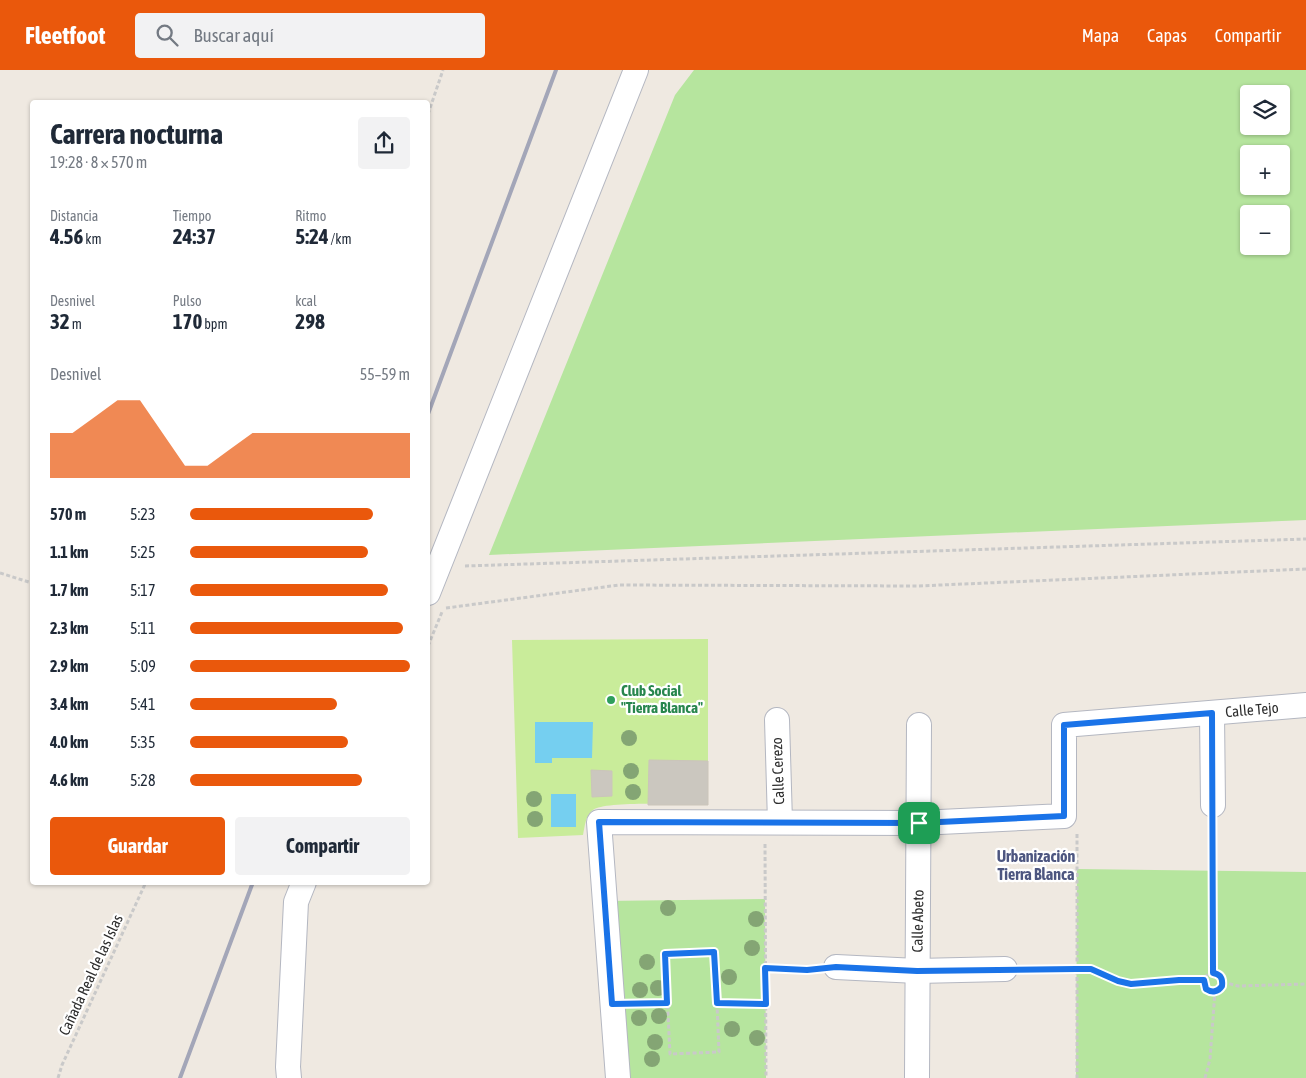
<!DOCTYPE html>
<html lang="es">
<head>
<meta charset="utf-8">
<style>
  :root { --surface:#fff; --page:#f2f2f3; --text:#1f2937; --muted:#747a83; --accent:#ea580c }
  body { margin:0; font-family:"Asap Condensed",sans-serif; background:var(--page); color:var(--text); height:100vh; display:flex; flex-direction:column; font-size:19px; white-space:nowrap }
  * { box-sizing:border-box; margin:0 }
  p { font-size:16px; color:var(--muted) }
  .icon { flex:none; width:28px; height:28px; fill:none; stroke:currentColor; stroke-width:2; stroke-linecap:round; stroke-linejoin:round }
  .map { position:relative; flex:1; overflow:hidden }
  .sheet { position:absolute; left:30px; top:30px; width:400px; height:785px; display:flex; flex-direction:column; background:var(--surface); border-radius:5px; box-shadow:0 1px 4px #0004 }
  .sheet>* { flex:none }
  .buttons { position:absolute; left:1240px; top:15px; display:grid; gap:10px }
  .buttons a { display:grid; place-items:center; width:50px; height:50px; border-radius:5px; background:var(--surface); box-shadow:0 1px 4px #0004; font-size:25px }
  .pin { position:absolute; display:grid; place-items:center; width:42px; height:42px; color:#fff; margin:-21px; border-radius:10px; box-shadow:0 2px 8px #0006 }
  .round { display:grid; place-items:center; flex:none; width:52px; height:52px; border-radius:5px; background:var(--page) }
  .headline { display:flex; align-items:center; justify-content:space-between; height:85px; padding:0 20px }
  h1 { font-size:28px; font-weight:700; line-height:38px }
  .figures { display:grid; grid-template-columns:repeat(3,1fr); gap:8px; height:85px; padding:5px 20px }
  .figures div { display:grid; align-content:center }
  .figures b { font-size:21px; font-weight:700 }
  .figures small { font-size:14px; font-weight:400 }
  .figures p { font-size:14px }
  .chart { height:140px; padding:10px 20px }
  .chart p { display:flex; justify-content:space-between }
  .chart svg { width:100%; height:90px; margin-top:5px; fill:var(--accent); opacity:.7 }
  .primary-button { display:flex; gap:10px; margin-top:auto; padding:10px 20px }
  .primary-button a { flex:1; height:58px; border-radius:5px; background:var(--accent); color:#fff; font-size:20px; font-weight:700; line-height:58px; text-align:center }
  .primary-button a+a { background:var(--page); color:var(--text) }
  ul { padding:0 20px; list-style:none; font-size:16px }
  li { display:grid; grid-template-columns:80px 60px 1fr; align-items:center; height:38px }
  li i { height:12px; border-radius:6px; background:var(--accent) }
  header { display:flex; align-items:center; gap:30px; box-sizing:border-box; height:70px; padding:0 25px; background:var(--accent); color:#fff }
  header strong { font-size:24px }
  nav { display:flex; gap:28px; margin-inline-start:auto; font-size:18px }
  .search { width:350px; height:45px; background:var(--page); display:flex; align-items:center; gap:12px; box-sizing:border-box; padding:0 18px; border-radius:5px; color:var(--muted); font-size:19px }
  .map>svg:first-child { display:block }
  .green { fill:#b6e59e; fill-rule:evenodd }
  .pitch { fill:#c9ec9a }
  .water { fill:#75cff0 }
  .building { fill:#cbc7bf; stroke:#cbc5ba }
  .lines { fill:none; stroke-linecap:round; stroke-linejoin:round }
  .minor-casing { stroke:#b4b7c1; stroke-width:26 }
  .path { stroke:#c9c9c9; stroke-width:3; stroke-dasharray:4 2.5; stroke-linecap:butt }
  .minor { stroke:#fff; stroke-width:24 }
  .rail { stroke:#a3a6b8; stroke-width:4 }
  .tree { fill:#84a574 }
  .route-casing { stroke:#fff; stroke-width:10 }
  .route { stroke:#1a73e8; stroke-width:6 }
  .leisure-dot { fill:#2e9e5b; stroke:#fff; stroke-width:2 }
  .labels { text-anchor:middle; stroke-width:4.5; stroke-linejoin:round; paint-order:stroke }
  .leisure-label { font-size:15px; font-weight:bold; fill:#27864d; stroke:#fff; text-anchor:start }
  .street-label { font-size:15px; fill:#2e2e2e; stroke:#fff }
  .neighbourhood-label { font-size:16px; font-weight:bold; fill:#4d5680; stroke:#fff }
</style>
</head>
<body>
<header>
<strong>Fleetfoot</strong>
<div class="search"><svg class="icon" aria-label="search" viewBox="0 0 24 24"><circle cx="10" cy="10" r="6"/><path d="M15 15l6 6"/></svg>Buscar aquí</div>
<nav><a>Mapa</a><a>Capas</a><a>Compartir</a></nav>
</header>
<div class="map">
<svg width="1306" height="1008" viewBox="0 0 1306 1008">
  <rect width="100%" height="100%" fill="#efe9e1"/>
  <g class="green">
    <path d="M694 0H1306V450L489 485 675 25ZM1249 24H1281V56H1249ZM1249 84H1281V116H1249ZM1249 144H1281V176H1249Z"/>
    <path d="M1077 799 1306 802V1008H1076Z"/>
    <path d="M765 829 766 1008H618L604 831Z"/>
  </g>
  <path class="pitch" d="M708 569V735C688 735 606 730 593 740 585 746 585 756 583 765L518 768 512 570Z"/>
  <g class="water">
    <path d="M535 652H593L592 688H552V693H535Z"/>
    <rect x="551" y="724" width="25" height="33"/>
  </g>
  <g class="building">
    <path d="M649 690 708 691V735H648Z"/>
    <path d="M591 700 612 701V726L592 727Z"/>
  </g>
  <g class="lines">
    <defs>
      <g id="minor">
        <path d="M428 523 636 0"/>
        <path d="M1212 643 1213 735"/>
        <path d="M777 650 780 752"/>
        <path d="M836 897 917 901 1005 899"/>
        <path d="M289 1008 288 997 296 832 304 812"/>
        <path d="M618 1008 599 752 919 753 1064 746V655L1306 635"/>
        <path d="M917 1008 919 655"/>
      </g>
    </defs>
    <use href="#minor" class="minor-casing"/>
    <g class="path">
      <path d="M428 44 443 0"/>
      <path d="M465 496 1306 469"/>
      <path d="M0 503 32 513"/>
      <path d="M446 538 619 515 918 516 1306 499"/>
      <path d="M428 576 442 542"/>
      <path d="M1077 764V1008"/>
      <path d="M765 774 766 1008"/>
      <path d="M765 898 813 900"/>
      <path d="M1026 899H1091L1118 911 1131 914 1204 910"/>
      <circle cx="1213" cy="912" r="9"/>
      <path d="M1213 903V756"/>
      <path d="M1223 912 1238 916 1306 914"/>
      <path d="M717 933 719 982 670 984 665 884 714 883 717 933 765 934"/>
      <path d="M635 934 667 933"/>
      <path d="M58 1008 62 995 146 812"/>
      <path d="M1205 1008 1210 989 1215 921"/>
    </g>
    <use href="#minor" class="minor"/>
    <g class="rail">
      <path d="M428 344 556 0"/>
      <path d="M180 1008 253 812"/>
    </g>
  </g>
  <g class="tree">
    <circle cx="629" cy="668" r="8"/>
    <circle cx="631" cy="701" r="8"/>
    <circle cx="633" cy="722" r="8"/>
    <circle cx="534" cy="729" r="8"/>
    <circle cx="535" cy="749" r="8"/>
    <circle cx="668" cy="838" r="8"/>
    <circle cx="756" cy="849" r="8"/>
    <circle cx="752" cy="878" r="8"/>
    <circle cx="647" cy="892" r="8"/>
    <circle cx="729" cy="907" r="8"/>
    <circle cx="658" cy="918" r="8"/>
    <circle cx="640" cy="920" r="8"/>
    <circle cx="659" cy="946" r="8"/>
    <circle cx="639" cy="948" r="8"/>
    <circle cx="732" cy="959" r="8"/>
    <circle cx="757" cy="968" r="8"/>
    <circle cx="655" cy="972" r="8"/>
    <circle cx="652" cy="989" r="8"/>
  </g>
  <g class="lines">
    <defs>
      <path id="route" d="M1212 643 1213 903C1220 904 1223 908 1222 916 1218 922 1212 923 1206 919L1204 910H1179L1131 914 1118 911 1091 899H1076L917 901 836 897 807 900 765 898 766 934 717 933 714 882 665 884 667 933 612 934 599 752 919 753 1064 746V655Z"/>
    </defs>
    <use href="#route" class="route-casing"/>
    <use href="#route" class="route"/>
  </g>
  <circle class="leisure-dot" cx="611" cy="630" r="5"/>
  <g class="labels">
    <g class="leisure-label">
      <text x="621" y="626">Club Social<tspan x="621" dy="17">"Tierra Blanca"</tspan></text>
    </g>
    <g class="street-label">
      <text transform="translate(1252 640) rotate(-5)" y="5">Calle Tejo</text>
      <text transform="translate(778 701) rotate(-92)" y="5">Calle Cerezo</text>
      <text transform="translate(918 851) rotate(-89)" y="5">Calle Abeto</text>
      <text transform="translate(91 905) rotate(-65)" y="5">Cañada Real de las Islas</text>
    </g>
    <g class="neighbourhood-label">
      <text x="1036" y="792">Urbanización<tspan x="1036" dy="18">Tierra Blanca</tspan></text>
    </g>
  </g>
</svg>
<div class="buttons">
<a><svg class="icon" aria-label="layers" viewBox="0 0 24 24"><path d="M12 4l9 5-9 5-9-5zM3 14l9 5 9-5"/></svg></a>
<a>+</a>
<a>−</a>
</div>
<div class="pin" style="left:919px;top:753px;background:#1e9e55"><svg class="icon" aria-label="arrive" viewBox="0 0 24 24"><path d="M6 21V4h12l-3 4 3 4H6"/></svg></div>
<section class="sheet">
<div class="headline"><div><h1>Carrera nocturna</h1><p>19:28 · 8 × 570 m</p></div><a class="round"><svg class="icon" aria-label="share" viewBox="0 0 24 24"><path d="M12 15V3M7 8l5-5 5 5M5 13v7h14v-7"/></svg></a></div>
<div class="figures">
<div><p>Distancia</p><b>4.56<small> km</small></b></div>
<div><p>Tiempo</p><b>24:37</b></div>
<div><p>Ritmo</p><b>5:24<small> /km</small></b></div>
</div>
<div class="figures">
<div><p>Desnivel</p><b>32<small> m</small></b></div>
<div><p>Pulso</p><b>170<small> bpm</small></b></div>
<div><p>kcal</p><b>298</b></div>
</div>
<div class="chart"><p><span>Desnivel</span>55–59 m</p>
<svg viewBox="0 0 160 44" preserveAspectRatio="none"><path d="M0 44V22L10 22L20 14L30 6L40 6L50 22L60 38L70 38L80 30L90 22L100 22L110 22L120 22L130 22L140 22L150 22L160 22V44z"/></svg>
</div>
<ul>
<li><b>570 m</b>5:23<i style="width:83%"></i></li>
<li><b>1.1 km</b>5:25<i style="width:81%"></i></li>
<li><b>1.7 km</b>5:17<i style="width:90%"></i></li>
<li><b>2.3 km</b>5:11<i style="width:97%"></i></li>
<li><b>2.9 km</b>5:09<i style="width:100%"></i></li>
<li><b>3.4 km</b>5:41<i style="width:67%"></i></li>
<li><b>4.0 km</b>5:35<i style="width:72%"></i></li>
<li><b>4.6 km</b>5:28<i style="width:78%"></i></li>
</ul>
<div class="primary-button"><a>Guardar</a><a>Compartir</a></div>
</section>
</div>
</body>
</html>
